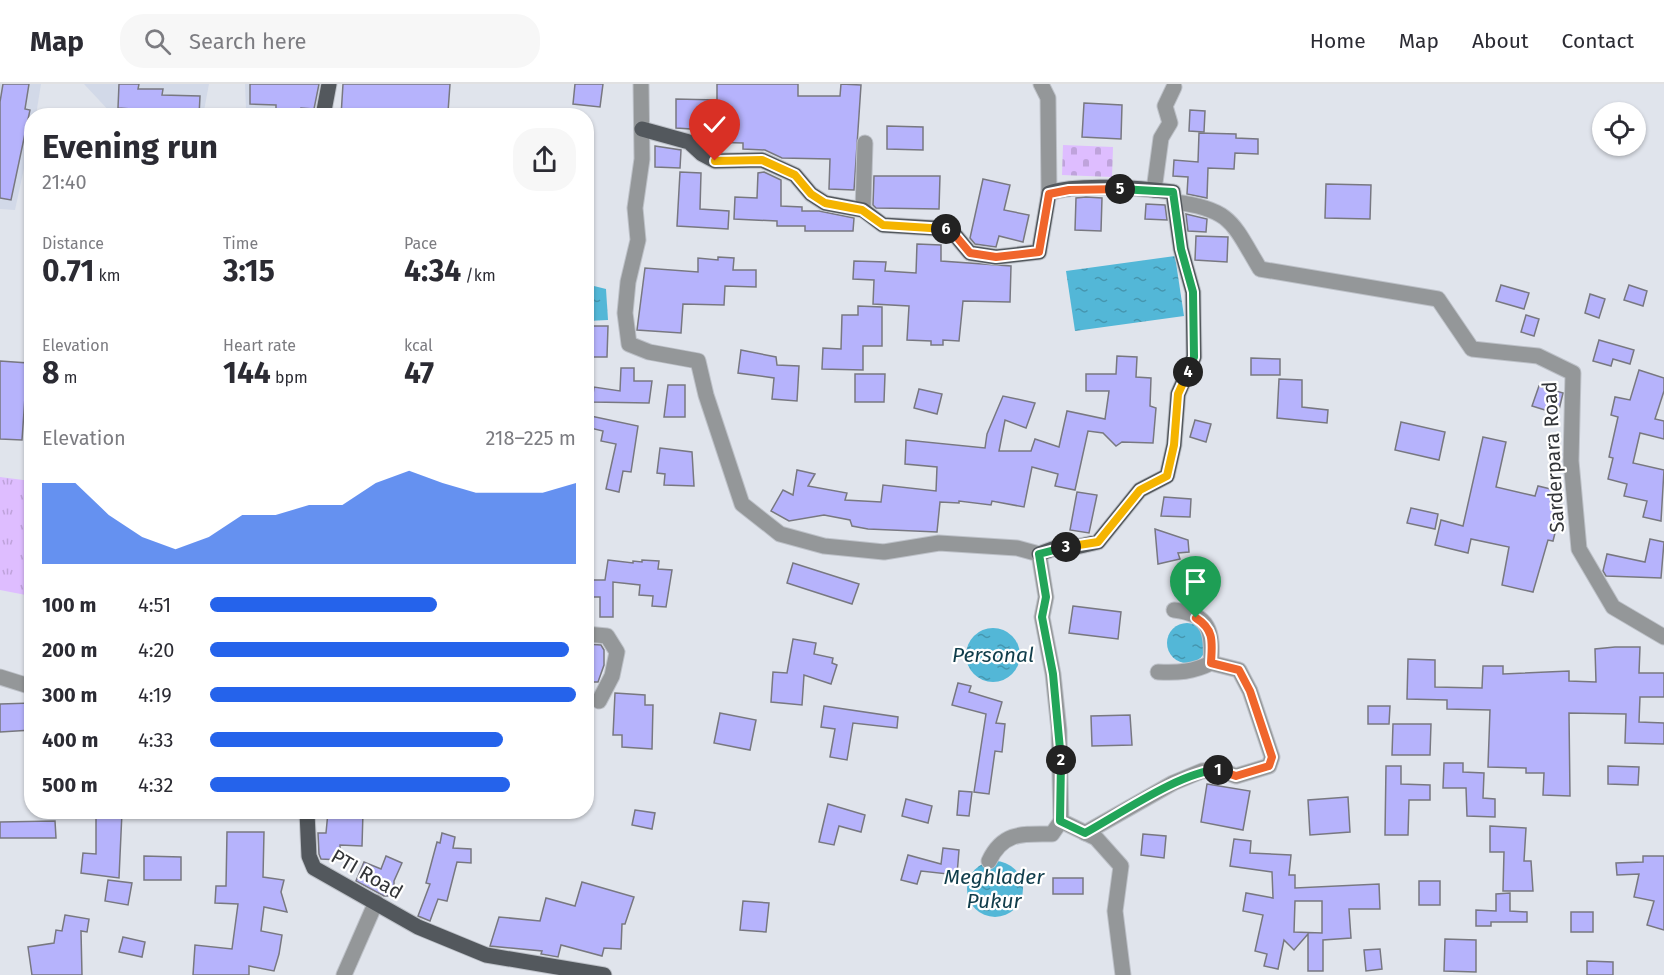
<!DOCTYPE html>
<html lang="en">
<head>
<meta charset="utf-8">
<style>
  :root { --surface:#fff; --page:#f7f7f7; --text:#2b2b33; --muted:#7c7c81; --line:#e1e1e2; --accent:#2563eb }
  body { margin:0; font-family:"Fira Sans",sans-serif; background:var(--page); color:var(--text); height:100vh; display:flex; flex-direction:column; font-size:22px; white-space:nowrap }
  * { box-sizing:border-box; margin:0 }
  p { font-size:20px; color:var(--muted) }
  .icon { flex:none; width:33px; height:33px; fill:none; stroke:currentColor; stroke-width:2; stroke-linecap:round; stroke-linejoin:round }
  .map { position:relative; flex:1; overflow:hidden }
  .sheet { position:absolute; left:24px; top:24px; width:570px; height:711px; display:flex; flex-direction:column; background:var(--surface); border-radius:24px; box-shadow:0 2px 4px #0004 }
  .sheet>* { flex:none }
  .tools { position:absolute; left:1592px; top:18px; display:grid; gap:12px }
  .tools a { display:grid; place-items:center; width:54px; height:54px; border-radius:50%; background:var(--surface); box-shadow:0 2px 4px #0004; font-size:30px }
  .pin { position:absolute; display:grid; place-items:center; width:51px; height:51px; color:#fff; margin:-62px -26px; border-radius:50% 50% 50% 0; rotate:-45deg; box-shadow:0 0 6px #0007 }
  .pin .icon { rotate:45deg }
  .km { position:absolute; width:30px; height:30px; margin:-15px; border-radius:50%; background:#222; color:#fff; font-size:16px; line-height:30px; text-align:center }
  .round { display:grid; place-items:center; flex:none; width:63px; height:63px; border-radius:24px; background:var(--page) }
  .summary { display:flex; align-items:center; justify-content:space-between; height:102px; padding:0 18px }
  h1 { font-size:33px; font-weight:700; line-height:45px }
  .metrics { display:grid; grid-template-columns:repeat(3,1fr); gap:9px; height:102px; padding:6px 18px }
  .metrics div { display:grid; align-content:center }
  .metrics b { font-size:30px; font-weight:700 }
  .metrics small { font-size:16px; font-weight:400 }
  .metrics p { font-size:16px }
  .chart { height:168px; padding:12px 18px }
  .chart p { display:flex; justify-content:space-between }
  .chart svg { width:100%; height:108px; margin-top:6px; fill:var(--accent); opacity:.7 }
  ul { padding:0 18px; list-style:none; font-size:20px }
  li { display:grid; grid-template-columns:96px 72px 1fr; align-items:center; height:45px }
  li i { height:15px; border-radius:8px; background:var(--accent) }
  header { display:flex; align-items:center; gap:36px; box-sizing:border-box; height:84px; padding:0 30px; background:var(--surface); border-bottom:2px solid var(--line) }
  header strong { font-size:28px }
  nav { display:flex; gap:33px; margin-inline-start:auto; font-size:21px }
  .search { width:420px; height:54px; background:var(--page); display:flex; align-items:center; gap:15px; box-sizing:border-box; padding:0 21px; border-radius:24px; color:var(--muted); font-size:22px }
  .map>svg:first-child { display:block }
  .built { fill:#d2d9e8 }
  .cemetery { fill:url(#cemetery-stones) }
  .park { fill:url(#park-tufts) }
  .water { fill:url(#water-ripples) }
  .building { fill:#b6b3fc; stroke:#787880; stroke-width:1.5; fill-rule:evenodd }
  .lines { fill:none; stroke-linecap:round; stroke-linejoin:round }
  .minor-casing { stroke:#bdc1c8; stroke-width:17 }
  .major-casing { stroke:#bdc1c8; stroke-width:17 }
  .minor { stroke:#949799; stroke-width:15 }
  .major { stroke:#53585d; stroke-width:15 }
  .split-1-casing { stroke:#fff; stroke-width:12 }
  .split-2-casing { stroke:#fff; stroke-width:12 }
  .split-3-casing { stroke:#fff; stroke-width:12 }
  .split-4-casing { stroke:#fff; stroke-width:12 }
  .split-5-casing { stroke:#fff; stroke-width:12 }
  .split-6-casing { stroke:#fff; stroke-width:12 }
  .split-7-casing { stroke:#fff; stroke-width:12 }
  .split-1 { stroke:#f0652b; stroke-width:8 }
  .split-2 { stroke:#22a559; stroke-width:8 }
  .split-3 { stroke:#22a559; stroke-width:8 }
  .split-4 { stroke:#f5b400; stroke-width:8 }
  .split-5 { stroke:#22a559; stroke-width:8 }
  .split-6 { stroke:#f0652b; stroke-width:8 }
  .split-7 { stroke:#f5b400; stroke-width:8 }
  .labels { text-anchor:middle; stroke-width:4.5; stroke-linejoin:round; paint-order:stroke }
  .street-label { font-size:20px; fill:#323437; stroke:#fff }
  .water-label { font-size:21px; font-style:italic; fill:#103d4b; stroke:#fff }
</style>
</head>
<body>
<header>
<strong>Map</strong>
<div class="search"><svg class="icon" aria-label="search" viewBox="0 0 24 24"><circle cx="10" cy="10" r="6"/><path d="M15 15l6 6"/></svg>Search here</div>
<nav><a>Home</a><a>Map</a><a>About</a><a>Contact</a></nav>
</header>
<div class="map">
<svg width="1664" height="891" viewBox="0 0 1664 891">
  <defs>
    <pattern id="cemetery-stones" width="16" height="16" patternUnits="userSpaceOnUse" patternTransform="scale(1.5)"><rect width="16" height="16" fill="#debdff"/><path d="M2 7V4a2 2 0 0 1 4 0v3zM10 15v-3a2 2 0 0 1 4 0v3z" fill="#bfa3db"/></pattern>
    <pattern id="park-tufts" width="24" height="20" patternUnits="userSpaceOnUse" patternTransform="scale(1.5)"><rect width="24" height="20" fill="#debdff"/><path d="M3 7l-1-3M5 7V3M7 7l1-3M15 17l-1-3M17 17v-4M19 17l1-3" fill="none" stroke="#bfa3db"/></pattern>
    <pattern id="water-ripples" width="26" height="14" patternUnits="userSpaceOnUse" patternTransform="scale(1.5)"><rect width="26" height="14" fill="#53b7d7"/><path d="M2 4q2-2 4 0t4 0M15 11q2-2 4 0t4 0" fill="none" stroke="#4596af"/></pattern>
  </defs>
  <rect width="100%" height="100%" fill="#e0e4ec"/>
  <g class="built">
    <path d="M0 0H41L36 31 32 32 31 52 15 126 0 125Z"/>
    <path d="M84 0H209L203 32 113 31Z"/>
    <path d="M245 0H326L321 31H267L246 26Z"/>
  </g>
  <path class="cemetery" d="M1063 61 1113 63 1112 93 1062 91Z"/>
  <path class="park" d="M0 393 31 397V512L0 506Z"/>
  <g class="water">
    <path d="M1175 172 1184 232 1075 247 1066 187Z"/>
    <path d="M586 200 606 205 608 236 587 237Z"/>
    <circle cx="1187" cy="559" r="20"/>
    <circle cx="993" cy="571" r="27"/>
    <circle cx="995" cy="805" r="28"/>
  </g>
  <g class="building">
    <path d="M3 0H29L25 25 30 26 11 116 0 114V18Z"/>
    <path d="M119 0H139L138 5H163L162 11 200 12 199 32H172V28L118 24Z"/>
    <path d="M250 0H319L314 25 301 24V32H276V21L250 20Z"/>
    <path d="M343 0H450L448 28H441V32H420V29L376 27V32H341Z"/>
    <path d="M575 0H603L600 23 573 20Z"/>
    <path d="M717 0H798V12H840L841 0 861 1 854 106 829 105 830 75 782 74 765 66 743 65V59L707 58V46L676 44V15L717 16Z"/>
    <path d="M1084 19 1122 21 1121 55 1082 53Z"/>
    <path d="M1190 26 1205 27 1204 48 1189 47Z"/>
    <path d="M887 42 923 43V66L887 65Z"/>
    <path d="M1199 49 1236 50V54L1258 55V70L1235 69 1234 85 1208 84 1207 114 1187 110 1188 93 1173 92 1174 76 1198 78Z"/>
    <path d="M655 62 681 66 680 84 655 83Z"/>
    <path d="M680 88 701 89 700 125 729 127 728 145 677 142Z"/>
    <path d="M764 88 781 96V122L802 123V127H819L854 134 853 147H805V142H777V137L734 135 735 113 757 114 758 89Z"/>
    <path d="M874 92H940L939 125 876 124 873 121Z"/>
    <path d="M983 95 1010 101 1004 126 1029 131 1023 158 999 152 996 163 975 160 970 154Z"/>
    <path d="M1326 100 1371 101 1370 135 1325 134Z"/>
    <path d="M1086 113 1102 114 1101 147 1075 146 1076 114Z"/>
    <path d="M1146 120 1165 121 1167 136 1145 135Z"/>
    <path d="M1186 130 1207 135 1206 148 1188 147Z"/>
    <path d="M1196 152 1228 153 1227 178 1195 176Z"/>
    <path d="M917 160 941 161V177L1011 182 1010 218 963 217 959 257 943 256V261H931V257L907 256 909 222 873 220 874 196 853 195 854 177 886 178 885 187 916 189Z"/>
    <path d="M718 173 734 174 733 186H756V203L725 202 724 221 683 220 681 249 637 246 645 184 698 188V174L718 176Z"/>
    <path d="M1501 201 1529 209 1524 225 1496 217Z"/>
    <path d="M1629 201 1647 207 1643 222 1624 216Z"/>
    <path d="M1590 210 1605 215 1599 234 1585 229Z"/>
    <path d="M858 222 882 223V262H863V286L822 285 823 264 841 265 842 231H858Z"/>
    <path d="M1526 231 1539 235 1534 252 1521 248Z"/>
    <path d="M587 242H608L607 273H586Z"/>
    <path d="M1599 256 1634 266 1630 280 1613 275 1611 282 1593 277Z"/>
    <path d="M741 266 776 273 777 281 799 282 797 317 772 315 774 294 738 289Z"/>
    <path d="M1117 272 1137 273 1136 293 1151 294 1150 322 1156 324 1153 359 1122 358 1116 362 1103 349 1088 347 1075 406 1055 402 1058 390 1032 383 1024 423 992 417 991 421 959 417V419L940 418 937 448 868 445 852 442 850 436 824 431 789 437 771 427 783 406 793 411 797 386 815 390 808 402 847 409 845 416 881 418 883 401 936 407 937 383 905 380 906 356 985 364 987 350 1003 312 1035 319 1026 344 1005 336 999 367H1031L1035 355 1059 363 1067 327 1105 335 1109 307H1086V290H1116Z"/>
    <path d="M1251 274 1280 275V291H1251Z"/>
    <path d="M0 277 28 279 27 286H32V314L25 313 22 356 0 355Z"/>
    <path d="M621 284H634V297H652L649 319 592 318 594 303 620 307Z"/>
    <path d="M1639 286 1664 294V307L1655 335 1664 337V355L1640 349 1633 379 1664 386 1661 437 1643 433 1647 417 1624 412 1627 400 1608 395 1613 374 1609 373 1618 333 1611 331 1615 313 1630 316Z"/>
    <path d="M855 290H885L884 318H855Z"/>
    <path d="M1279 295 1302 296V323L1328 326 1327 339 1277 334Z"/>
    <path d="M668 301H685V333H664Z"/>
    <path d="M1539 302 1563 309 1558 330 1532 322Z"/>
    <path d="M919 305 942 310 937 330 914 324Z"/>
    <path d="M586 331 638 342 631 388 623 387 619 408 606 405 616 360 601 357 603 347 586 343Z"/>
    <path d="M1195 336 1211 340 1206 358 1190 353Z"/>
    <path d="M1401 338 1445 348 1439 376 1395 366Z"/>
    <path d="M1483 353 1506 358 1496 403 1535 412 1538 402 1559 407 1556 420 1562 421 1553 457 1548 456 1533 508 1502 501 1509 463 1471 455 1468 469 1435 461 1441 436 1463 442Z"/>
    <path d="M660 364 692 368 694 402 664 401 665 390 657 389Z"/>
    <path d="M1077 408 1097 411 1089 449 1070 446Z"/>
    <path d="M1164 413 1191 415 1190 433 1161 432Z"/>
    <path d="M1411 424 1438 430 1435 445 1407 439Z"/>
    <path d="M1155 445 1188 456 1189 468 1178 469 1180 475 1158 480Z"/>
    <path d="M1650 455 1664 458 1661 494 1606 492 1603 487 1607 470 1645 478Z"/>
    <path d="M608 476 633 479V477L642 478V476L659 477 658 485 672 486 666 523 652 522 653 512 639 511 640 501 613 498V533H600V513H586V496H605Z"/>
    <path d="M793 479 859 500 852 520 787 499Z"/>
    <path d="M1073 522 1121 528 1118 555 1069 549Z"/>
    <path d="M793 555 816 559 814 570 833 574 832 579 837 581 831 600 804 591 802 621 771 618 773 588 787 589Z"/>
    <path d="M586 560 601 561 604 566V581L598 598H586Z"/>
    <path d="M1615 563H1640L1639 589H1664V613H1640L1639 638 1664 639V660L1625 659 1626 630 1569 629 1570 712 1543 711 1544 689H1526V684L1488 683 1490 626 1447 625V616L1407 615 1408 575 1435 576V603L1482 604 1483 582H1503V590L1569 587V597L1596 598 1595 565Z"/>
    <path d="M958 599 971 602 969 608 1002 618 996 639 1005 640 1002 668 995 667 989 710 974 708 986 630 952 621Z"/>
    <path d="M615 609 645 611V621H653L652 665 622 663V651H613Z"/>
    <path d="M32 619V646L0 648V620Z"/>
    <path d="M824 622 898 633 897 644 853 639 847 676 830 673 835 645 821 643Z"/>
    <path d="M1368 622H1390L1389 640H1368Z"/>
    <path d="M720 629 756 636 750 666 714 659Z"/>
    <path d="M1130 631 1132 661 1092 662 1091 632Z"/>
    <path d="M1393 640H1431L1430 671H1392Z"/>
    <path d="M1444 679H1463V688L1484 689 1483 714 1495 715V733L1467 732 1466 704H1443Z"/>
    <path d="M1386 682H1401V700L1430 701V716H1409L1408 751H1385Z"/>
    <path d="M1608 682 1639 683 1638 701 1608 700Z"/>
    <path d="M1207 700 1250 707 1243 746 1201 738Z"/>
    <path d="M959 707 972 708 969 732 957 731Z"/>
    <path d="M1348 713 1350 748 1310 751 1308 716Z"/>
    <path d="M906 715 932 722 928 739 902 732Z"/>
    <path d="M828 720 865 731 861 748 839 742 834 761 819 758Z"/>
    <path d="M635 726 655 729 652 745 632 741Z"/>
    <path d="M96 728H122L119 794 81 789 83 769 96 770Z"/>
    <path d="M328 728H363L362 762 340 761V776L321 775 319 770 318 749H326Z"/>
    <path d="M55 737 56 754H0V738Z"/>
    <path d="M1490 742 1526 744 1524 777H1531L1533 807H1503L1504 768H1490Z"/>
    <path d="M227 748H264L263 793 284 796 281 808 287 828 264 823 261 847 282 851 279 870 274 887 249 882V891H193L195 861 232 865 238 820 215 819 216 802H226Z"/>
    <path d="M442 749 455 753 453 764 471 765V779L457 778 447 817 438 815 430 837 418 832 430 800 426 799 437 758 440 759Z"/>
    <path d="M1143 750 1166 752 1164 774 1141 771Z"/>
    <path d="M1234 755 1251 757 1250 769 1291 771 1289 791H1295V804L1379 800 1380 825H1349L1351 854 1323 856V887H1308V850L1294 866 1284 856 1278 885 1264 882 1267 870 1255 867 1263 831 1243 827 1246 809 1273 814 1272 788 1230 782ZM1295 817H1322V849L1294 848Z"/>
    <path d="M943 764 959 766 957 791 921 787 917 800 901 796 908 771 941 780Z"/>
    <path d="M144 772 181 773V796H144Z"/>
    <path d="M386 772 402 779 394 797V812H384L356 797 364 778 381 785Z"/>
    <path d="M1643 772H1664V846L1647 841 1654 817 1634 813 1639 790 1617 791 1616 779 1643 778Z"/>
    <rect x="1053" y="794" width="30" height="16"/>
    <path d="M108 796 132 799 128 821 105 817Z"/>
    <rect x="1419" y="797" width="21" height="24"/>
    <path d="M582 798 634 813 625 840H622L621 865 604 864 602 872 561 861 558 873 541 870 542 867 490 862 499 833 540 837 546 814 575 822Z"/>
    <path d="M1510 809V827L1527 828V838H1491V842H1476V826L1496 827V810Z"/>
    <path d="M743 817 769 819 766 848 740 846Z"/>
    <rect x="1571" y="828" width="22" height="20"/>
    <path d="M65 831 89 835 87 848 81 847 82 891H32L28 863 54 859 56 846 62 847Z"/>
    <path d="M123 853 145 858 142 873 119 868Z"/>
    <path d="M1445 855 1476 856V888L1444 887Z"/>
    <path d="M1380 865 1382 885 1366 887 1364 866Z"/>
    <path d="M1587 877 1613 878V891H1587Z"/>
  </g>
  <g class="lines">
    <defs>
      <g id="minor">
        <path d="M641 0 642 75 635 124 638 156 628 198 625 229 629 260 649 268 698 277 706 311 742 420 780 450 824 462 884 468 939 459 1017 464 1039 470 1046 513 1042 533 1053 590 1059 646 1061 737 1096 754 1121 782 1115 827 1123 891"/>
        <path d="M1041 0 1048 14 1049 109"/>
        <path d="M1154 106 1161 54 1170 39 1165 22 1174 3"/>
        <path d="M1175 118C1232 125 1233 140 1260 185L1438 215 1472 265 1538 272 1573 289 1571 377 1579 465 1613 523 1664 553"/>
        <path d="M863 126 865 59"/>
        <path d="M1174 526C1210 530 1213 548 1211 579"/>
        <path d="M586 550 607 552 617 568 612 592 599 617"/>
        <path d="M0 593 32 603"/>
        <path d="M1085 749 1173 699 1202 687 1217 685 1236 692 1269 682 1272 673 1250 607 1239 586 1211 579C1193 588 1178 589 1158 588"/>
        <path d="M989 777C1003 747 1024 750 1052 750L1061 737"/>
        <path d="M344 891 376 818"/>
      </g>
      <g id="major">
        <path d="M323 32 329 0"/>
        <path d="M642 45 689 58 702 70 715 77 762 76 795 91 811 110 825 119 863 126 883 141 950 145 970 169 996 173 1039 168 1049 109C1078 99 1141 104 1173 108L1181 165 1193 208 1194 273 1178 310 1174 361 1167 392 1140 406 1098 458 1076 463H1058L1039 470"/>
        <path d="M307 728 309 772 314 784 418 843 486 871 604 891"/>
      </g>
    </defs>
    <use href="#minor" class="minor-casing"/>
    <use href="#major" class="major-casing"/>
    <use href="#minor" class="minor"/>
    <use href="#major" class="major"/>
  </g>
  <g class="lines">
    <defs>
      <path id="split-1" d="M1196 534C1215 546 1212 559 1211 579L1239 586 1250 607 1272 673 1269 682 1236 692 1218 686"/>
      <path id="split-2" d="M1061 676 1060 737 1085 749C1118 731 1184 686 1218 686"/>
      <path id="split-3" d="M1061 676 1053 590 1042 533 1046 513 1039 470 1066 463"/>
      <path id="split-4" d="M1066 463 1098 458 1140 406 1167 392 1174 361 1178 310 1188 288"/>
      <path id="split-5" d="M1120 105 1173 108 1181 165 1193 208 1194 273 1188 288"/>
      <path id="split-6" d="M946 145H950L970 169 996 173 1039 168 1049 110 1069 106 1120 105"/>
      <path id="split-7" d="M715 77 762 76 795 91 811 110 825 119 862 126 883 141 946 145"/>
    </defs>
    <use href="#split-1" class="split-1-casing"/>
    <use href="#split-2" class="split-2-casing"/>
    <use href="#split-3" class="split-3-casing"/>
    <use href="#split-4" class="split-4-casing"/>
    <use href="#split-5" class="split-5-casing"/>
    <use href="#split-6" class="split-6-casing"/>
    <use href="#split-7" class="split-7-casing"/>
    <use href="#split-1" class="split-1"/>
    <use href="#split-2" class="split-2"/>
    <use href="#split-3" class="split-3"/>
    <use href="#split-4" class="split-4"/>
    <use href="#split-5" class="split-5"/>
    <use href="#split-6" class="split-6"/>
    <use href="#split-7" class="split-7"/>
  </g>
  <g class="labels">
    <g class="street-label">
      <text transform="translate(1553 373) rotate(-93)" y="7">Sarderpara Road</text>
      <text transform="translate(367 790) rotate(30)" y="7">PTI Road</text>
    </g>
    <g class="water-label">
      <text x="993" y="578">Personal</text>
      <text x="994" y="800">Meghlader<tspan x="994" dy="24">Pukur</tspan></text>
    </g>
  </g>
</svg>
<div class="tools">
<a><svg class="icon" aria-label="locate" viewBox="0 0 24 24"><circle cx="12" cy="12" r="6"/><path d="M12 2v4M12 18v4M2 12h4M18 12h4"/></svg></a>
</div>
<div class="pin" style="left:1196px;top:534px;background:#1e9e55"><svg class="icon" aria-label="arrive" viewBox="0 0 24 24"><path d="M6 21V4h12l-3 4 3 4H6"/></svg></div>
<div class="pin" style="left:715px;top:77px;background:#d93025"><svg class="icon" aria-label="check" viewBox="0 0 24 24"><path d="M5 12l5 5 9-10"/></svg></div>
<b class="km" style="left:1218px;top:686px">1</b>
<b class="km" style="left:1061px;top:676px">2</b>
<b class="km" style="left:1066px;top:463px">3</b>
<b class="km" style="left:1188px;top:288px">4</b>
<b class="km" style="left:1120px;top:105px">5</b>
<b class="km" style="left:946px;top:145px">6</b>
<section class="sheet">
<div class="summary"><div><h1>Evening run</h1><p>21:40</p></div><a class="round"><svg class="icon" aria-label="share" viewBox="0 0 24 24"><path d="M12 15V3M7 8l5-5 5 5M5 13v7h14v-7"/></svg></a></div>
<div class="metrics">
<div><p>Distance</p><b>0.71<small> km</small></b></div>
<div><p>Time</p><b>3:15</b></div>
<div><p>Pace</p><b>4:34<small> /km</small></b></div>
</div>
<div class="metrics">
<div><p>Elevation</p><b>8<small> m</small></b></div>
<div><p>Heart rate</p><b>144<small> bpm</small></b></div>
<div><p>kcal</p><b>47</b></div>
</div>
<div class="chart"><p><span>Elevation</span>218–225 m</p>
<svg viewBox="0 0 160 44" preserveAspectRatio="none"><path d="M0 44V11L10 11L20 24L30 33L40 38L50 33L60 24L70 24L80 20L90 20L100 11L110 6L120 11L130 15L140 15L150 15L160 11V44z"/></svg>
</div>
<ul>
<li><b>100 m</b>4:51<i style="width:62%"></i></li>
<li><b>200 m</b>4:20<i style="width:98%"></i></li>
<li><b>300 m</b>4:19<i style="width:100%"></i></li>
<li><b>400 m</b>4:33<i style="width:80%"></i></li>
<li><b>500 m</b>4:32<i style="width:82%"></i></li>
</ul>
</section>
</div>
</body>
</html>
